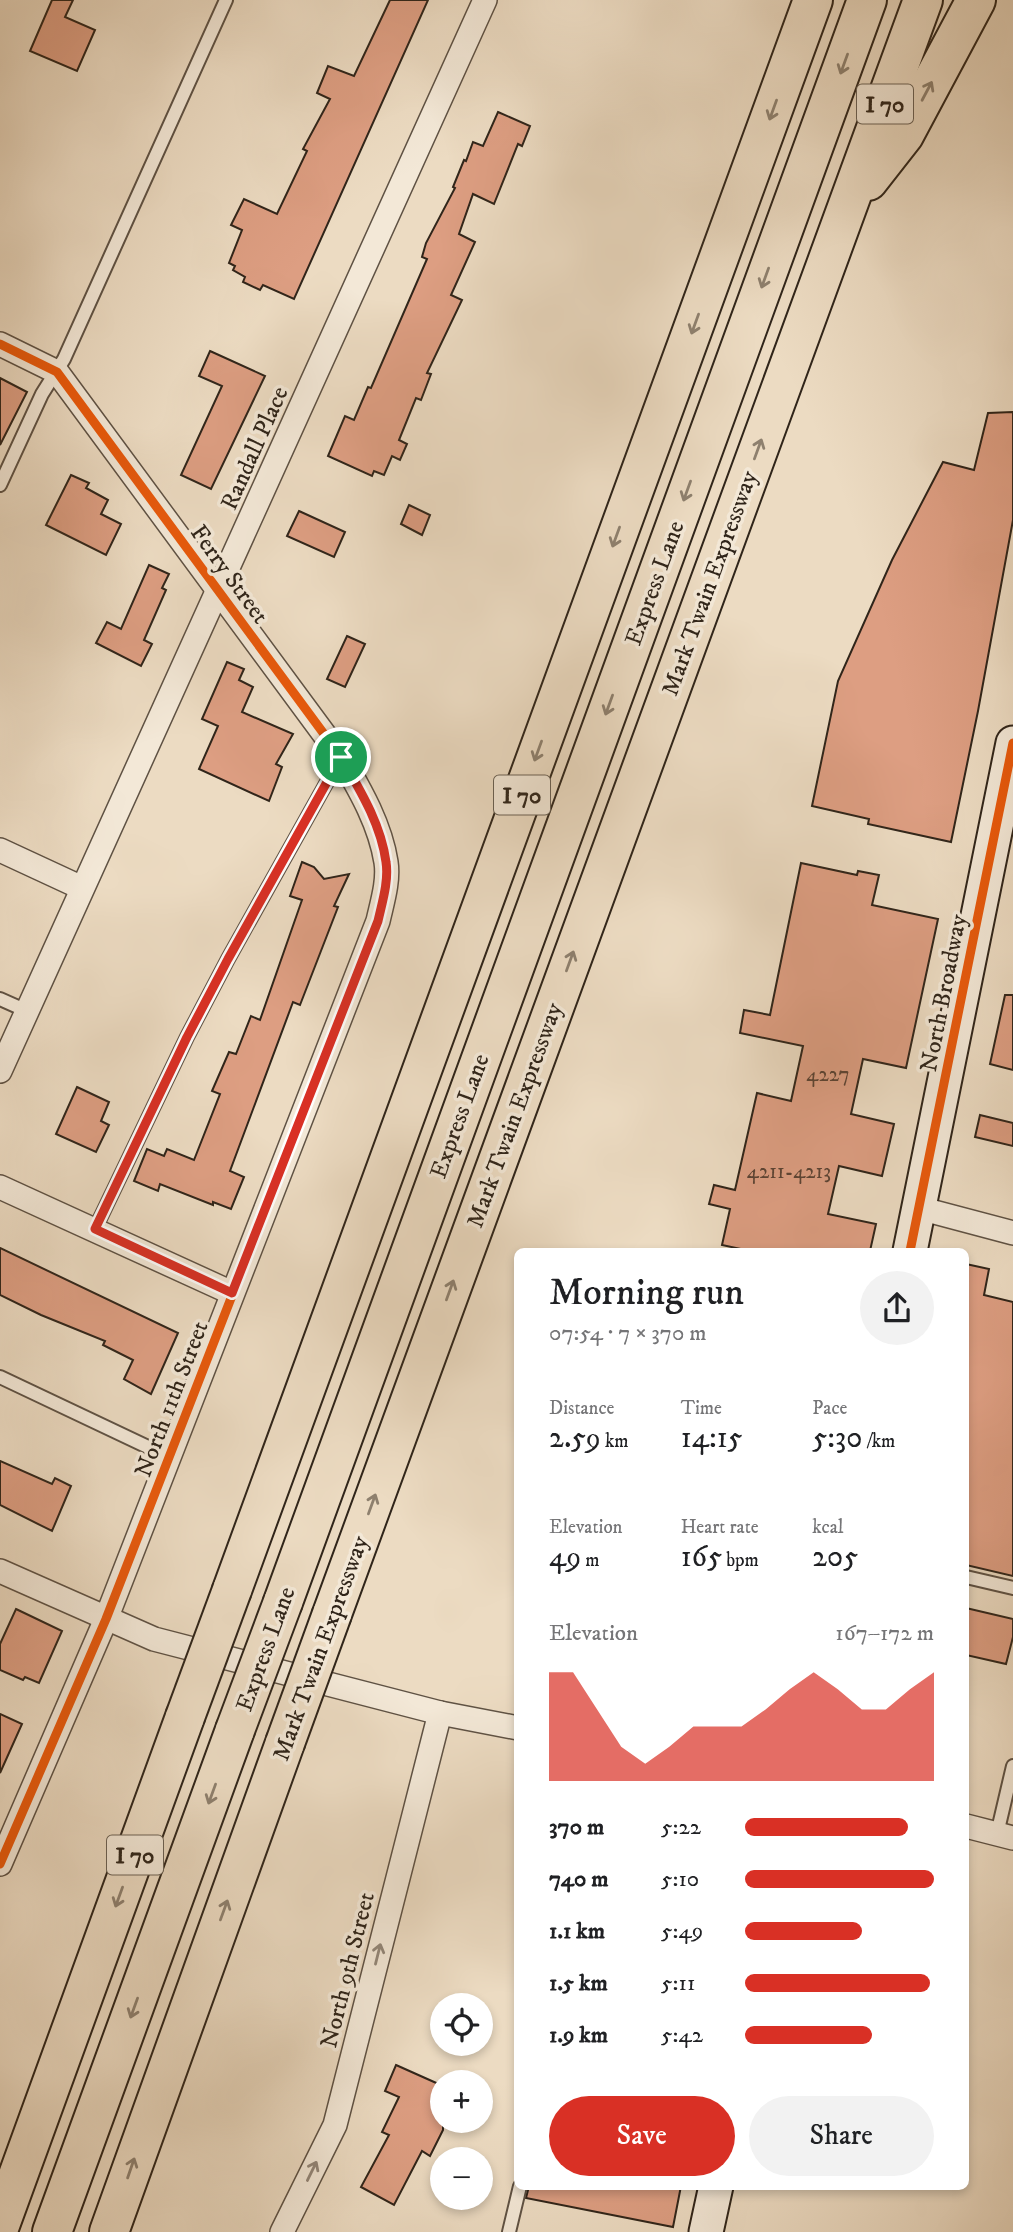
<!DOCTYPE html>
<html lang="en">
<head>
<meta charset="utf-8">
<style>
  :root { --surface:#fff; --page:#f2f2f2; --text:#202124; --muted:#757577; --accent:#d93025 }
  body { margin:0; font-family:"IM FELL DW Pica",serif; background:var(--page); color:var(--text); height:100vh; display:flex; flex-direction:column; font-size:26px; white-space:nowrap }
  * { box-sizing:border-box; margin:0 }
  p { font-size:23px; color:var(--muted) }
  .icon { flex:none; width:38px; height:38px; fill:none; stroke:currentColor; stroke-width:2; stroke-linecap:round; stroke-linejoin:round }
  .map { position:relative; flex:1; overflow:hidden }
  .panel { position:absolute; left:514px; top:1248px; width:455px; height:942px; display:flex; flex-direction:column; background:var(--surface); border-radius:10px; box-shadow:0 4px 10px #0003 }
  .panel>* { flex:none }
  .buttons { position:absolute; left:430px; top:1993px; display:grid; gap:14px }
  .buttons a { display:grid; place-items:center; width:63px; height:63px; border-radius:50%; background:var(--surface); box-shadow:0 4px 10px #0003; font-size:35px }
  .pin { position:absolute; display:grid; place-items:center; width:60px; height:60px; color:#fff; margin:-30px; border:4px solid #fff; border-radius:50%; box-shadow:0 2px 7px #0007 }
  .round { display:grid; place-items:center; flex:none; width:74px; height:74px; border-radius:37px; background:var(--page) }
  .head { display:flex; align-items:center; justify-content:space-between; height:119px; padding:0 35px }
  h1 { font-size:38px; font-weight:600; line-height:52px }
  .stats { display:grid; grid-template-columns:repeat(3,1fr); gap:10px; height:119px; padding:7px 35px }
  .stats div { display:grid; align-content:center }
  .stats b { font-size:30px; font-weight:600 }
  .stats small { font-size:19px; font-weight:400 }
  .stats p { font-size:19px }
  .chart { height:196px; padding:14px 35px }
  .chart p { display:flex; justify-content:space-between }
  .chart svg { width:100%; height:126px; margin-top:7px; fill:var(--accent); opacity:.7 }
  .primary-button { display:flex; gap:14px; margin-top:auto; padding:14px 35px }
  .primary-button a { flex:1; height:80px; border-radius:42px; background:var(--accent); color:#fff; font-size:28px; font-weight:600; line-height:80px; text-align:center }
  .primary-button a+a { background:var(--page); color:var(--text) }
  ul { padding:0 35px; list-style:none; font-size:23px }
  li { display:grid; grid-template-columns:112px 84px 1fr; align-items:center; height:52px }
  li i { height:18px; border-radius:9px; background:var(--accent) }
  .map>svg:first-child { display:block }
  .building { fill:#dd9e82; stroke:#30251a; stroke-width:2 }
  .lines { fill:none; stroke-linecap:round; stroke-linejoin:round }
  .service-casing { stroke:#5f5244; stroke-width:16 }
  .minor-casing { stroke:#5f5244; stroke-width:26 }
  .secondary-casing { stroke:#30251a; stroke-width:37 }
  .motorway-casing { stroke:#30251a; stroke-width:42 }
  .service { stroke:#f3e8d7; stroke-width:12 }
  .minor { stroke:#f3e8d7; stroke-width:23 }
  .secondary { stroke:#f3e8d7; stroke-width:33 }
  .motorway { stroke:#ecdbc2; stroke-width:38 }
  .motorway-bridge-casing { stroke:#30251a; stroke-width:42; stroke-linecap:butt }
  .motorway-bridge { stroke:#ecdbc2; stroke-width:38 }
  .cycleway-casing { stroke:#f3e8d7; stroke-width:13 }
  .cycleway { stroke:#e8590c; stroke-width:9 }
  .oneway { stroke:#8e806e }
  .oneway2 { stroke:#928678 }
  .route-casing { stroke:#fff; stroke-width:14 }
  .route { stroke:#d93025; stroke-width:9 }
  .labels { text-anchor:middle; stroke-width:7; stroke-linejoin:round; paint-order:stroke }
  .number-label { font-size:21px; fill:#5b4334 }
  .shield { fill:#f3e8d7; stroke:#6a6053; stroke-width:2 }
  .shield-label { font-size:23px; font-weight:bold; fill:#30251a }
  .street-label { font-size:24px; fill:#30251a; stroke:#f3e8d7 }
</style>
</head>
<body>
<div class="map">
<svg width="1013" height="2232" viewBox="0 0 1013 2232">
  <rect width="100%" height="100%" fill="#ecdbc2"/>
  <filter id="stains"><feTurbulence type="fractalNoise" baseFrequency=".00286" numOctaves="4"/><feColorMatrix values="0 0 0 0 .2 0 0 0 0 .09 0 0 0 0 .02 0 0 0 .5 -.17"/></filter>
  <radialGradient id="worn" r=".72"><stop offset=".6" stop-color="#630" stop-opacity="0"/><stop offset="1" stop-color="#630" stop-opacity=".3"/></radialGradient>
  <g class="building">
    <path d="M52 0H73L65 17 95 30 77 71 30 51Z"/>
    <path d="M390 0H428L294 299 263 285 260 290 243 282 245 277 233 270 235 266 229 263 242 230 231 225 244 199 277 214 307 151 303 149 330 99 317 93 328 66 354 76Z"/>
    <path d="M498 112 530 126 522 146 518 144 494 204 473 194 459 234 475 242 451 295 462 300 427 373 431 374 421 400 416 398 399 440 407 444 400 460 392 456 384 475 374 471 372 476 328 456 345 416 354 420 368 387 371 388 427 259 422 257 426 243 455 188 453 187 464 160 466 161 473 142 483 146Z"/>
    <path d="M210 351 265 376 211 489 181 475 222 386 199 376Z"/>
    <path d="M0 378 27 392 0 445Z"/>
    <path d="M1013 412V520L978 711 951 842 868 824 869 819 812 806 838 681 892 560 943 462 974 470 988 413Z"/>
    <path d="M71 475 89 483 86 488 108 500 101 514 121 524 106 555 46 525Z"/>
    <path d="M409 505 430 515 422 535 401 524Z"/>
    <path d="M299 511 345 532 334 557 287 536Z"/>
    <path d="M149 565 169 574 162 588 166 590 144 640 152 644 141 666 96 643 107 622 121 629Z"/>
    <path d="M347 636 365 644 345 687 327 679Z"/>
    <path d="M227 662 244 669 239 680 253 687 242 712 293 734 276 764 282 767 269 801 199 769 218 726 202 719Z"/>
    <path d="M302 862 314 867 324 879 349 874 334 906 338 907 300 1005 293 1002 230 1171 244 1177 231 1209 213 1202V1205L160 1184 158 1191 134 1181 147 1149 164 1156 167 1149 194 1160 220 1094 212 1091 229 1052 236 1054 251 1016 260 1020 302 900 290 896Z"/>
    <path d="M801 863 857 875 858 871 879 875 872 905 938 919 906 1068 863 1059 851 1114 894 1124 882 1176 839 1166 828 1214 876 1224 870 1251H750L722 1245 730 1209 709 1204 714 1185 735 1190 757 1093 791 1101 803 1046 740 1033 744 1010 770 1015Z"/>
    <path d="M1005 995H1013V1070L990 1064Z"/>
    <path d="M77 1087 109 1102 101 1121 109 1125 96 1152 56 1134Z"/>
    <path d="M980 1115 1013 1123V1146L975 1137Z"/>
    <path d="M0 1248 178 1333 151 1394 124 1379 133 1360 103 1345 105 1341 41 1315 0 1295Z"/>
    <path d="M966 1264 989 1269 984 1295 1013 1302V1576L966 1565Z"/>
    <path d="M0 1461 52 1484 55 1478 71 1486 52 1531 0 1505Z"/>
    <path d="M966 1608 1013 1619V1637L1006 1664 966 1655Z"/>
    <path d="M16 1609 62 1631 39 1683 25 1677 23 1680 0 1670V1644Z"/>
    <path d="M0 1714 22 1724 0 1773Z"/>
    <path d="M396 2065 443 2086V2130L430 2156 422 2151 394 2205 361 2187 389 2135 382 2132 399 2097 385 2091Z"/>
    <path d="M529 2186H681L673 2227 526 2198Z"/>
  </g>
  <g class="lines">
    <defs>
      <g id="service">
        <path d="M0 485 42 394 64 359 226 0"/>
        <path d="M0 999 27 1011"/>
        <path d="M95 1229 187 1037 228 959 341 757"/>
        <path d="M0 1377 169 1457"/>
        <path d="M966 1577 1013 1588"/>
        <path d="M997 1834 1013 1766"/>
        <path d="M509 2232 520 2186"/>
      </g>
      <g id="minor">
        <path d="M0 344 57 372 341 757C360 790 380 824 386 862 389 881 382 903 378 921L106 1619 0 1864"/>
        <path d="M0 850 82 888"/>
        <path d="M0 1071 485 0"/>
        <path d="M0 1187 232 1293"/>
        <path d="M919 1208 1013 1233"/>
        <path d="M0 1571 154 1639 440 1713 518 1728"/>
        <path d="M966 1826 1013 1838"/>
        <path d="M282 2232 335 2125 440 1713"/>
      </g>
      <g id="secondary">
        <path d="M910 1251 1013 743"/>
        <path d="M706 2232 716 2186"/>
      </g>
      <g id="motorway">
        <path d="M868 181 904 135 976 0"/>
        <path d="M232 1590 813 0"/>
        <path d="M283 1602 867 0"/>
        <path d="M332 1614 923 0"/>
        <path d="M0 2225 185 1717"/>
        <path d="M52 2232 235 1730"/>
        <path d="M109 2232 285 1743"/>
      </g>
    </defs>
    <use href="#service" class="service-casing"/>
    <use href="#minor" class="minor-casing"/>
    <use href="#secondary" class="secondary-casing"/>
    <use href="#motorway" class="motorway-casing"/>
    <use href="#service" class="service"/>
    <use href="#minor" class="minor"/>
    <use href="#secondary" class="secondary"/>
    <use href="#motorway" class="motorway"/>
    <defs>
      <g id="motorway-bridge">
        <path d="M185 1717 232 1590"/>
        <path d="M235 1730 283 1602"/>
        <path d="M285 1743 332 1614"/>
      </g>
    </defs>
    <use href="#motorway-bridge" class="motorway-bridge-casing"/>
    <use href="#motorway-bridge" class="motorway-bridge"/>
    <defs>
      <g id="cycleway">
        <path d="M0 344 57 372 341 757C360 790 380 824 386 862 389 881 382 903 378 921L106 1619 0 1864"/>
        <path d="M910 1251 1013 743"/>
      </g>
    </defs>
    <use href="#cycleway" class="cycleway-casing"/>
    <use href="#cycleway" class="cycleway"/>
  </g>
  <defs><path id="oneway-shaft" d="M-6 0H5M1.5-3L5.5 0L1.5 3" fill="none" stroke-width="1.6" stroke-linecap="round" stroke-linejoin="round" transform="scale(1.75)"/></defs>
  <g class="oneway">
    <use href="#oneway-shaft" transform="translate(844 64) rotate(110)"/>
    <use href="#oneway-shaft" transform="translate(927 91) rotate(-62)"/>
    <use href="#oneway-shaft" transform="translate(773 110) rotate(110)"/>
    <use href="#oneway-shaft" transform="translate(765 278) rotate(110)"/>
    <use href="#oneway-shaft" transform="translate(695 324) rotate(110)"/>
    <use href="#oneway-shaft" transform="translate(758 449) rotate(-70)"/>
    <use href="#oneway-shaft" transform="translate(687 491) rotate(110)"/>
    <use href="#oneway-shaft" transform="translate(616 537) rotate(110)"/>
    <use href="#oneway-shaft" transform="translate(609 705) rotate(110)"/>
    <use href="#oneway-shaft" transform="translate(538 751) rotate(110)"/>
    <use href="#oneway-shaft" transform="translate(570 961) rotate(-70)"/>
    <use href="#oneway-shaft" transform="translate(450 1290) rotate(-70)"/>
    <use href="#oneway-shaft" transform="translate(372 1504) rotate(-70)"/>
    <use href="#oneway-shaft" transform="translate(212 1794) rotate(110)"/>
    <use href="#oneway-shaft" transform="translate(119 1897) rotate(110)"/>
    <use href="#oneway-shaft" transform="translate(224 1910) rotate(-70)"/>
    <use href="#oneway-shaft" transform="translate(134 2008) rotate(110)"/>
    <use href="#oneway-shaft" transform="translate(131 2168) rotate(-71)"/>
  </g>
  <g class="oneway2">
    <use href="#oneway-shaft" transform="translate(378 1954) rotate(-76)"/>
    <use href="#oneway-shaft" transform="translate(312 2171) rotate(-64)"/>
  </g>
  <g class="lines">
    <defs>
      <path id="route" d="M341 757C360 790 381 824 386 862 389 881 382 903 378 921L232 1293 95 1229 187 1037 228 959Z"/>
    </defs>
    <use href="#route" class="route-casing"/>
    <use href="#route" class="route"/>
  </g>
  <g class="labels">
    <g class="number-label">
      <text x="828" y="1081">4227</text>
      <text x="789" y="1178">4211-4213</text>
    </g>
    <g class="shield">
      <rect x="857" y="84.5" width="56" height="39" rx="5"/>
      <rect x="494" y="775.5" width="56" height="39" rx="5"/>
      <rect x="107" y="1835.5" width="56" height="39" rx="5"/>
    </g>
    <g class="shield-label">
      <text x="885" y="112">I 70</text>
      <text x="522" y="803">I 70</text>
      <text x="135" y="1863">I 70</text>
    </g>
    <g class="street-label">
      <text transform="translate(254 448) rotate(-66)" y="8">Randall Place</text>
      <text transform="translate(230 574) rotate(54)" y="8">Ferry Street</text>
      <text transform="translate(654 583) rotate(-70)" y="8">Express Lane</text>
      <text transform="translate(709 583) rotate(-70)" y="8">Mark Twain Expressway</text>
      <text transform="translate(943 993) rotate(-79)" y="8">North Broadway</text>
      <text transform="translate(514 1115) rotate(-70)" y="8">Mark Twain Expressway</text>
      <text transform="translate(459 1116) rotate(-70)" y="8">Express Lane</text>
      <text transform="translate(171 1399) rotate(-69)" y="8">North 11th Street</text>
      <text transform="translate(320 1648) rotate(-70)" y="8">Mark Twain Expressway</text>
      <text transform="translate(265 1649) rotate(-70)" y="8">Express Lane</text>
      <text transform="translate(347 1970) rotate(-76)" y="8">North 9th Street</text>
    </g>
  </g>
  <rect width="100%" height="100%" filter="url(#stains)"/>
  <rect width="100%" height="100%" fill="url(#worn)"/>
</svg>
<div class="buttons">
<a><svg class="icon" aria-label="locate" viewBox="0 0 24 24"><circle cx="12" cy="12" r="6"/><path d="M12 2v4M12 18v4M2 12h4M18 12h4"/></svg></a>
<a>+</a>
<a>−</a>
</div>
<div class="pin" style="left:341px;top:757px;background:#1e9e55"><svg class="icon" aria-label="arrive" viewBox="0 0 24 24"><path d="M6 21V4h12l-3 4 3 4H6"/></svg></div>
<section class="panel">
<div class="head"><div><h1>Morning run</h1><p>07:54 · 7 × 370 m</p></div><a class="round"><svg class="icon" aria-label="share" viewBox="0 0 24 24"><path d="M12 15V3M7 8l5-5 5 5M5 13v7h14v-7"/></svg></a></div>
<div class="stats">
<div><p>Distance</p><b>2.59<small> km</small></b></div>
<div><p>Time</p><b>14:15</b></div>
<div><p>Pace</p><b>5:30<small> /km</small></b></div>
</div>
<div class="stats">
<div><p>Elevation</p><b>49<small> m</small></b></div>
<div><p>Heart rate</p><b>165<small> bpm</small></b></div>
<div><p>kcal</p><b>205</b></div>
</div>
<div class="chart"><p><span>Elevation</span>167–172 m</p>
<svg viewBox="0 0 160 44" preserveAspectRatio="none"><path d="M0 44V6L10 6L20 19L30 32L40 38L50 32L60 25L70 25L80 25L90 19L100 12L110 6L120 12L130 19L140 19L150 12L160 6V44z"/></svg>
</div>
<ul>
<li><b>370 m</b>5:22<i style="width:86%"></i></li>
<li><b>740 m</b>5:10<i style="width:100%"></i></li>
<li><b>1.1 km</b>5:49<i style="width:62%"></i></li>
<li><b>1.5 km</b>5:11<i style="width:98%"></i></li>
<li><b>1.9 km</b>5:42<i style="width:67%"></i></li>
</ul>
<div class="primary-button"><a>Save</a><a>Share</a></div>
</section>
</div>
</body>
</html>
